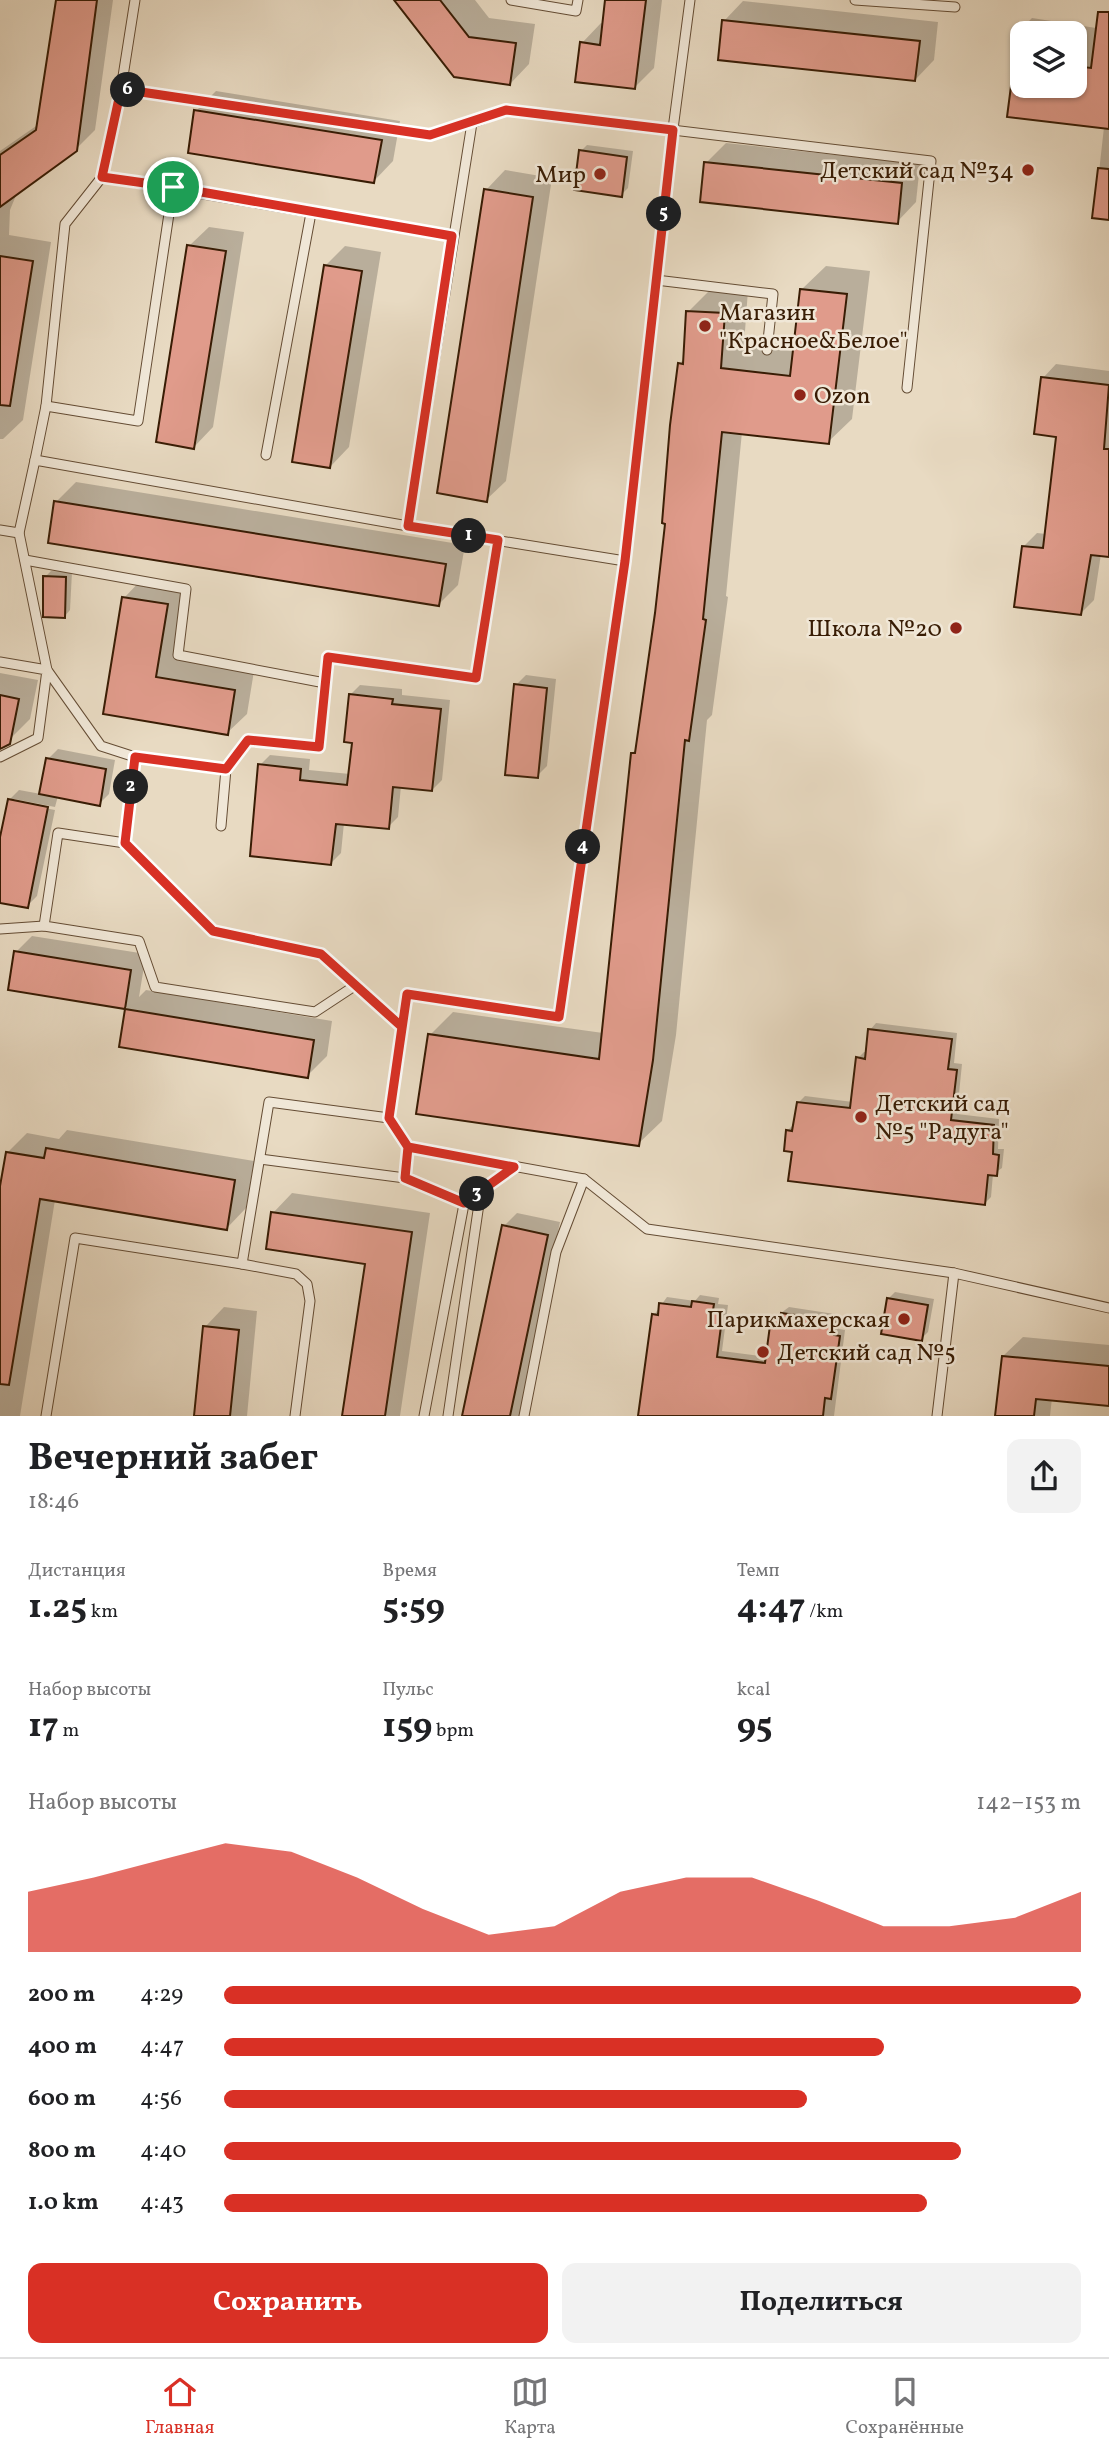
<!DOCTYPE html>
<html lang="ru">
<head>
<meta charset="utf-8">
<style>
  :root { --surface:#fff; --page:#f2f2f2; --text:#202124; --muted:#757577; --line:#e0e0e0; --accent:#d93025 }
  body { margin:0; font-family:Vollkorn,serif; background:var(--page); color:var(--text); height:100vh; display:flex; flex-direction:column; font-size:26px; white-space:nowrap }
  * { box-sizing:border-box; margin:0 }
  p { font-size:23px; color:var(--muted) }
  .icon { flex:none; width:38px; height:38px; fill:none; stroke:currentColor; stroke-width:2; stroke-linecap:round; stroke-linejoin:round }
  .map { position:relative; height:1416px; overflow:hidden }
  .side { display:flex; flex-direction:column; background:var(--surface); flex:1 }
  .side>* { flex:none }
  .controls { position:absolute; left:1010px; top:21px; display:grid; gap:14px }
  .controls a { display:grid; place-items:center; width:77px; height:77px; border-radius:14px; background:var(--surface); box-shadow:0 2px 5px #0004; font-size:35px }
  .pin { position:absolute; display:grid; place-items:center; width:60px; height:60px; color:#fff; margin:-30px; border:4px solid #fff; border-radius:50%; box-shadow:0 2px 7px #0007 }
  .km { position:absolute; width:35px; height:35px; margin:-18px; border-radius:50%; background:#222; color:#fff; font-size:19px; line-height:35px; text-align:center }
  .round { display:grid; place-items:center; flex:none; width:74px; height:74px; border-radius:14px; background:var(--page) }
  .overview { display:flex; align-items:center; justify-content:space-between; height:119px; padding:0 28px }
  h1 { font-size:38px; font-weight:700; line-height:52px }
  .metrics { display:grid; grid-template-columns:repeat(3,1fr); gap:10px; height:119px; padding:7px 28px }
  .metrics div { display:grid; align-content:center }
  .metrics b { font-size:35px; font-weight:700 }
  .metrics small { font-size:19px; font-weight:400 }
  .metrics p { font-size:19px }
  .chart { height:196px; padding:14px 28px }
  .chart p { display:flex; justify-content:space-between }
  .chart svg { width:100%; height:126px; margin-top:7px; fill:var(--accent); opacity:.7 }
  .action { display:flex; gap:14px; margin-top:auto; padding:14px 28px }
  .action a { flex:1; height:80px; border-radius:14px; background:var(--accent); color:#fff; font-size:28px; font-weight:700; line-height:80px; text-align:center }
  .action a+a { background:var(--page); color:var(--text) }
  ul { padding:0 28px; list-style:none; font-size:23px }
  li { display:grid; grid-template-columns:112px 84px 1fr; align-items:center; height:52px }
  li i { height:18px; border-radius:9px; background:var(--accent) }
  .menu { display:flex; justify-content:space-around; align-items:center; height:98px; border-top:2px solid var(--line); background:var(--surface); font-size:19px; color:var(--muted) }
  .menu a { display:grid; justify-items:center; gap:4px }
  .menu .current { color:var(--accent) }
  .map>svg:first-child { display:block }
  .shadow { fill:#0003; fill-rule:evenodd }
  .building { fill:#e09b8b; stroke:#381c04; stroke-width:2 }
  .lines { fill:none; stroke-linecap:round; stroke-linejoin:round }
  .lane-casing { stroke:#644c34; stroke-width:11 }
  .lane { stroke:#f0e7d7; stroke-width:9 }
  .route-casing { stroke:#fff; stroke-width:14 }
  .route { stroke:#d93025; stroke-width:9 }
  .poi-dot { fill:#8f2418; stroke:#f0e7d7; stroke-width:2.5 }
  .labels { text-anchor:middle; stroke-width:5; stroke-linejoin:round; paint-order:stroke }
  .poi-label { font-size:24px; fill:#381c04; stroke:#f0e7d7; text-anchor:end }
</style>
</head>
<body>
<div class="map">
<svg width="1109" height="1416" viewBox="0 0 1109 1416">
  <rect width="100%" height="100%" fill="#e8dac2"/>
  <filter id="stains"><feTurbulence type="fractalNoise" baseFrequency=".00286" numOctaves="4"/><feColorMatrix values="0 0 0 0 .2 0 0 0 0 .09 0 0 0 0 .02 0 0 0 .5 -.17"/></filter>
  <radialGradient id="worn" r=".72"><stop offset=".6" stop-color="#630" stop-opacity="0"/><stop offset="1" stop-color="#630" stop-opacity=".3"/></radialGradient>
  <g class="shadow">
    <path d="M57 0H113L95 130 75 150 17 193 10 210 9 235 51 242 23 420 3 439H0V151L39 124Z"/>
    <path d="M396 0H475L489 18 535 24 529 64 510 84Z"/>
    <path d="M606 0H662L654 68 635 87 582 43 601 23 604 24Z"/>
    <path d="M743 1 938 22 934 60 915 80 724 21Z"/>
    <path d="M1032 18 1109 30V219L1094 217 1104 127 1009 116 1019 31ZM1022 33H1074V86H1022Z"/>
    <path d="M216 91 400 121 393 161 374 181 196 111Z"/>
    <path d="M726 143 920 164 916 202 897 222 706 163Z"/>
    <path d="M587 145 633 151 628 188 621 195 581 151Z"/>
    <path d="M505 170 552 178 506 481 486 500V190Z"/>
    <path d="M209 227 244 232 213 427 194 447 189 246Z"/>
    <path d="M345 246 381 252 349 447 330 467 325 266Z"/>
    <path d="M826 266 870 271 852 419 828 442 742 432 726 596 728 597 712 715 707 720 676 1035 662 1121 638 1144 430 1035 453 1012 603 1033 632 753 637 749 657 613 679 364 685 358 688 312 712 288 748 290 744 345 795 351 802 289Z"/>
    <path d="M1056 364 1109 371V555L1101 554 1094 600 1081 613 1023 547 1037 533 1046 534 1058 436 1043 378Z"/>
    <path d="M76 482 465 545 458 585 439 604 56 502Z"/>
    <path d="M51 571 72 572 70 610 64 617 45 577Z"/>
    <path d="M143 578 186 585 174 658 254 671 247 714 227 733 105 712 124 598Z"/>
    <path d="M0 673 38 680 30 719 11 738 0 736Z"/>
    <path d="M526 675 556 679 547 766 537 776 516 685Z"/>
    <path d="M360 685 402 689V695L450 700 442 780 432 790 401 786 398 817 388 827 344 823 341 853 331 863 260 765 270 755 310 759 309 770 350 774 354 742 350 695Z"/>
    <path d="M58 749 115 760 109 794 99 804 58 796 55 807 14 799V802L55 810 37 896 27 906 0 901V846L9 800 19 790 41 794 48 759Z"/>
    <path d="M32 936 146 954 139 997 146 990 332 1021 327 1056 307 1076 121 1045 127 1007 10 988 16 952Z"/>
    <path d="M876 1023 957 1033 954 1063 962 1064 957 1114 999 1119 998 1149H1004L1002 1168 993 1174 991 1197 985 1203 794 1150 787 1131 795 1123 799 1102 805 1096 853 1102 858 1058 864 1052H867L870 1030Z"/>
    <path d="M67 1130 254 1161 246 1208 227 1228 55 1200 20 1416H0V1196L7 1153 27 1133 59 1139Z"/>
    <path d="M292 1193 430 1213 400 1416H343L367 1262 273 1213Z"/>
    <path d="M517 1213 560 1222 520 1416H464L504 1226Z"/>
    <path d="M895 1292 934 1299 928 1332 921 1339 888 1299Z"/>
    <path d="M700 1295 719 1298 718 1304 728 1305 722 1351 768 1357 773 1319 789 1307 841 1315 839 1329 845 1330 834 1416H639L654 1315 667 1297 695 1301Z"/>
    <path d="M224 1307 257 1311 247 1416H196L205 1327Z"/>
    <path d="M1023 1337 1109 1345V1404L1052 1398 1050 1416H997L1003 1356Z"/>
  </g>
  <g class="building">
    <path d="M56 0H97L77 151 0 207V155L36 130Z"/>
    <path d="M394 0H440L469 37 516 43 510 85 454 77Z"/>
    <path d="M605 0H646L635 89 575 82 580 42 600 45Z"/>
    <path d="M1098 12H1109V129L1007 117 1011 86H1074V66L1091 68Z"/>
    <path d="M722 20 920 41 915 81 718 60Z"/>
    <path d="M194 110 382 140 374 183 188 153Z"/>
    <path d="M579 150 627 157 622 197 574 190Z"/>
    <path d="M704 162 902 183 898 224 700 202Z"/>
    <path d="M1098 168 1109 169V220L1092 218Z"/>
    <path d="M484 189 533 197 487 502 437 493Z"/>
    <path d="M187 245 226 251 194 449 156 442Z"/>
    <path d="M0 256 33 261 10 406 0 405Z"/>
    <path d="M324 265 362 271 330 468 292 462Z"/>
    <path d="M800 289 847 294 829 444 722 432 703 619 706 620 689 741 685 740 653 1060 639 1146 416 1114 428 1034 599 1059 631 753H635L655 613 665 524 662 523 670 425 678 363 683 364 686 311 725 313 721 368 790 376Z"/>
    <path d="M1041 377 1109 385 1104 449H1109V557L1091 555 1081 615 1014 607 1022 546 1043 548 1056 437 1034 434Z"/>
    <path d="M54 501 446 564 439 606 48 543Z"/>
    <path d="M43 576 66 577 65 618 43 617Z"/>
    <path d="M122 597 168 604 156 677 235 690 228 735 103 714Z"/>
    <path d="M514 684 547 688 538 778 505 775Z"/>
    <path d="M349 694 393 699 392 704 441 709 432 791 393 787 389 829 336 824 331 865 250 856 258 764 301 769 300 780 347 785 352 743 344 742Z"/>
    <path d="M0 695 19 699 10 744 0 749Z"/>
    <path d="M46 758 106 769 100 806 39 794Z"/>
    <path d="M8 799 48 807 28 908 0 903V837Z"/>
    <path d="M14 951 131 970 125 1009 8 990Z"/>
    <path d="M125 1009 314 1040 308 1078 119 1047Z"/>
    <path d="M868 1029 952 1039 948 1069 957 1070 951 1120 994 1125 993 1154 999 1155 997 1176 988 1175 985 1205 788 1181 792 1152 784 1151 786 1130 792 1131 797 1102 850 1108 856 1057 865 1059Z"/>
    <path d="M46 1148 235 1180 227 1230 40 1199 9 1385 0 1384V1186L6 1152 44 1158Z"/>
    <path d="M271 1212 412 1232 385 1416H342L365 1264 266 1249Z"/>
    <path d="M502 1225 548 1235 510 1416H462Z"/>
    <path d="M887 1298 928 1305 922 1341 881 1334Z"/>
    <path d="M692 1301 714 1304 713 1310 723 1311 717 1357 765 1363 771 1318 780 1319 781 1313 836 1321 834 1335 840 1336 831 1399 825 1398 823 1416H638L652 1314 658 1315 659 1303 691 1307Z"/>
    <path d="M203 1326 239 1330 230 1416H194Z"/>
    <path d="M1002 1356 1109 1366V1406L1036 1399 1034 1416H995Z"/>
  </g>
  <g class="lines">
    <defs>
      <g id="lane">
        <path d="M511 0 576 11 578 0"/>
        <path d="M855 0 955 7"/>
        <path d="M121 89 430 135 472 123"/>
        <path d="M102 177 452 236"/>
        <path d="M656 280 773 294 767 350"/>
        <path d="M46 406 65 224 102 177 121 89 135 0"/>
        <path d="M266 455 311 213"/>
        <path d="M35 460 46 406 138 421 173 187"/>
        <path d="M408 526 625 561"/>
        <path d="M0 530 19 533 35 460 408 526 472 123 506 110 931 161 907 388"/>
        <path d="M19 533 47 670 101 746 135 757 125 843 58 833 44 926 139 941 155 987 315 1012 356 985"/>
        <path d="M25 560 186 589 178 655 325 683"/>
        <path d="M0 662 47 670 38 738 0 757"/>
        <path d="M135 757 226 769 248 740 319 747 328 657 476 678 498 540"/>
        <path d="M221 826 226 769"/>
        <path d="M125 843 213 931 321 954 402 1027"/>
        <path d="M0 929 44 926"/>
        <path d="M389 1118 407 994 559 1017 625 561 673 129 690 0"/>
        <path d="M408 1147 405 1178 464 1204 424 1416"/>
        <path d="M260 1159 405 1178"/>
        <path d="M464 1204 514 1167"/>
        <path d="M242 1264 296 1274 307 1284 310 1301 295 1416"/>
        <path d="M46 1416 75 1238 242 1264 269 1102 389 1118 408 1147 584 1179 647 1229 954 1273 1109 1308"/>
        <path d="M448 1416 481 1190"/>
        <path d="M524 1416 556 1252 584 1179"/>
        <path d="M937 1416 954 1273"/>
      </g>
    </defs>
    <use href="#lane" class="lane-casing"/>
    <use href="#lane" class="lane"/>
  </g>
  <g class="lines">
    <defs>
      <path id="route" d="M173 187 452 236 408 526 498 540 476 678 328 657 319 747 248 740 226 769 135 757 125 843 213 931 321 954 402 1027 389 1118 408 1147 405 1178 464 1203 514 1167 408 1147 389 1118 407 994 559 1017 625 561 673 130 506 110 430 135 121 89 102 177 173 187"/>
    </defs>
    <use href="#route" class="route-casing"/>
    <use href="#route" class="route"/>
  </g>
  <g class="poi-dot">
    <circle cx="1028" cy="170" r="7"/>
    <circle cx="600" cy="174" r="7"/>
    <circle cx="705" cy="326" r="7"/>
    <circle cx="800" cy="395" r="7"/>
    <circle cx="956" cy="628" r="7"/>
    <circle cx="861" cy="1117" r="7"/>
    <circle cx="904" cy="1319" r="7"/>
    <circle cx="763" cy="1352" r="7"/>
  </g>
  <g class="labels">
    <g class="poi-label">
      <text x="1014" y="178">Детский сад №34</text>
      <text x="586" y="182">Мир</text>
      <text x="719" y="320" text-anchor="start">Магазин<tspan x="719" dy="28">"Красное&amp;Белое"</tspan></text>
      <text x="814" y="403" text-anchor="start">Ozon</text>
      <text x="942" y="636">Школа №20</text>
      <text x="875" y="1111" text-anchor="start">Детский сад<tspan x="875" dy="28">№5 "Радуга"</tspan></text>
      <text x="890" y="1327">Парикмахерская</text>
      <text x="777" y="1360" text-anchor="start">Детский сад №5</text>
    </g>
  </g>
  <rect width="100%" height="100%" filter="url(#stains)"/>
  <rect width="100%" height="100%" fill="url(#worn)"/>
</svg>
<div class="controls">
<a><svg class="icon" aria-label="layers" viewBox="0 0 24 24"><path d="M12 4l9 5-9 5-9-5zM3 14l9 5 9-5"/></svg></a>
</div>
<div class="pin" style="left:173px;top:187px;background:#1e9e55"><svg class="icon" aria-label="arrive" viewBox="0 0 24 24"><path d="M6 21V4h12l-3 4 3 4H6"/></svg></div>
<b class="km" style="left:469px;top:536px">1</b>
<b class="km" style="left:131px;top:787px">2</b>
<b class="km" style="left:477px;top:1194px">3</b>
<b class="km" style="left:583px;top:847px">4</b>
<b class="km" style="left:664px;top:214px">5</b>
<b class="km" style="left:128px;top:90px">6</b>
</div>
<section class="side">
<div class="overview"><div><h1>Вечерний забег</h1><p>18:46</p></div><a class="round"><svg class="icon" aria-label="share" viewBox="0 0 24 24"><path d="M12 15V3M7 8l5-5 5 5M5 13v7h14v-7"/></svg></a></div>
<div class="metrics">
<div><p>Дистанция</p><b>1.25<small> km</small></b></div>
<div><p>Время</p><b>5:59</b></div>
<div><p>Темп</p><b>4:47<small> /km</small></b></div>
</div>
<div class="metrics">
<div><p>Набор высоты</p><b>17<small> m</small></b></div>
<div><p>Пульс</p><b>159<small> bpm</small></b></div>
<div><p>kcal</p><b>95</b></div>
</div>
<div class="chart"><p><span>Набор высоты</span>142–153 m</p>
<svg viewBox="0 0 160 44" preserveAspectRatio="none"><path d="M0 44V23L10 18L20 12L30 6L40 9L50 18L60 29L70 38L80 35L90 23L100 18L110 18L120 26L130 35L140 35L150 32L160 23V44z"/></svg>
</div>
<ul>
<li><b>200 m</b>4:29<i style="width:100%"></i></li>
<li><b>400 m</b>4:47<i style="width:77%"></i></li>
<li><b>600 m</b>4:56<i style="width:68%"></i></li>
<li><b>800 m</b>4:40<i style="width:86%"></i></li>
<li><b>1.0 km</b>4:43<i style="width:82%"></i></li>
</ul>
<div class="action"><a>Сохранить</a><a>Поделиться</a></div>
</section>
<nav class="menu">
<a class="current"><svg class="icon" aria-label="home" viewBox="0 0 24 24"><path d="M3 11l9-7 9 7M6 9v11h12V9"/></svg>Главная</a>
<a><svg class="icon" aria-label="map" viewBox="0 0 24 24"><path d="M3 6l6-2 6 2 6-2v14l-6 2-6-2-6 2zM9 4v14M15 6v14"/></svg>Карта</a>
<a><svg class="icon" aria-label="saved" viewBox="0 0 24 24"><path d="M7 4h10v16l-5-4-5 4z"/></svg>Сохранённые</a>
</nav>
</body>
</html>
